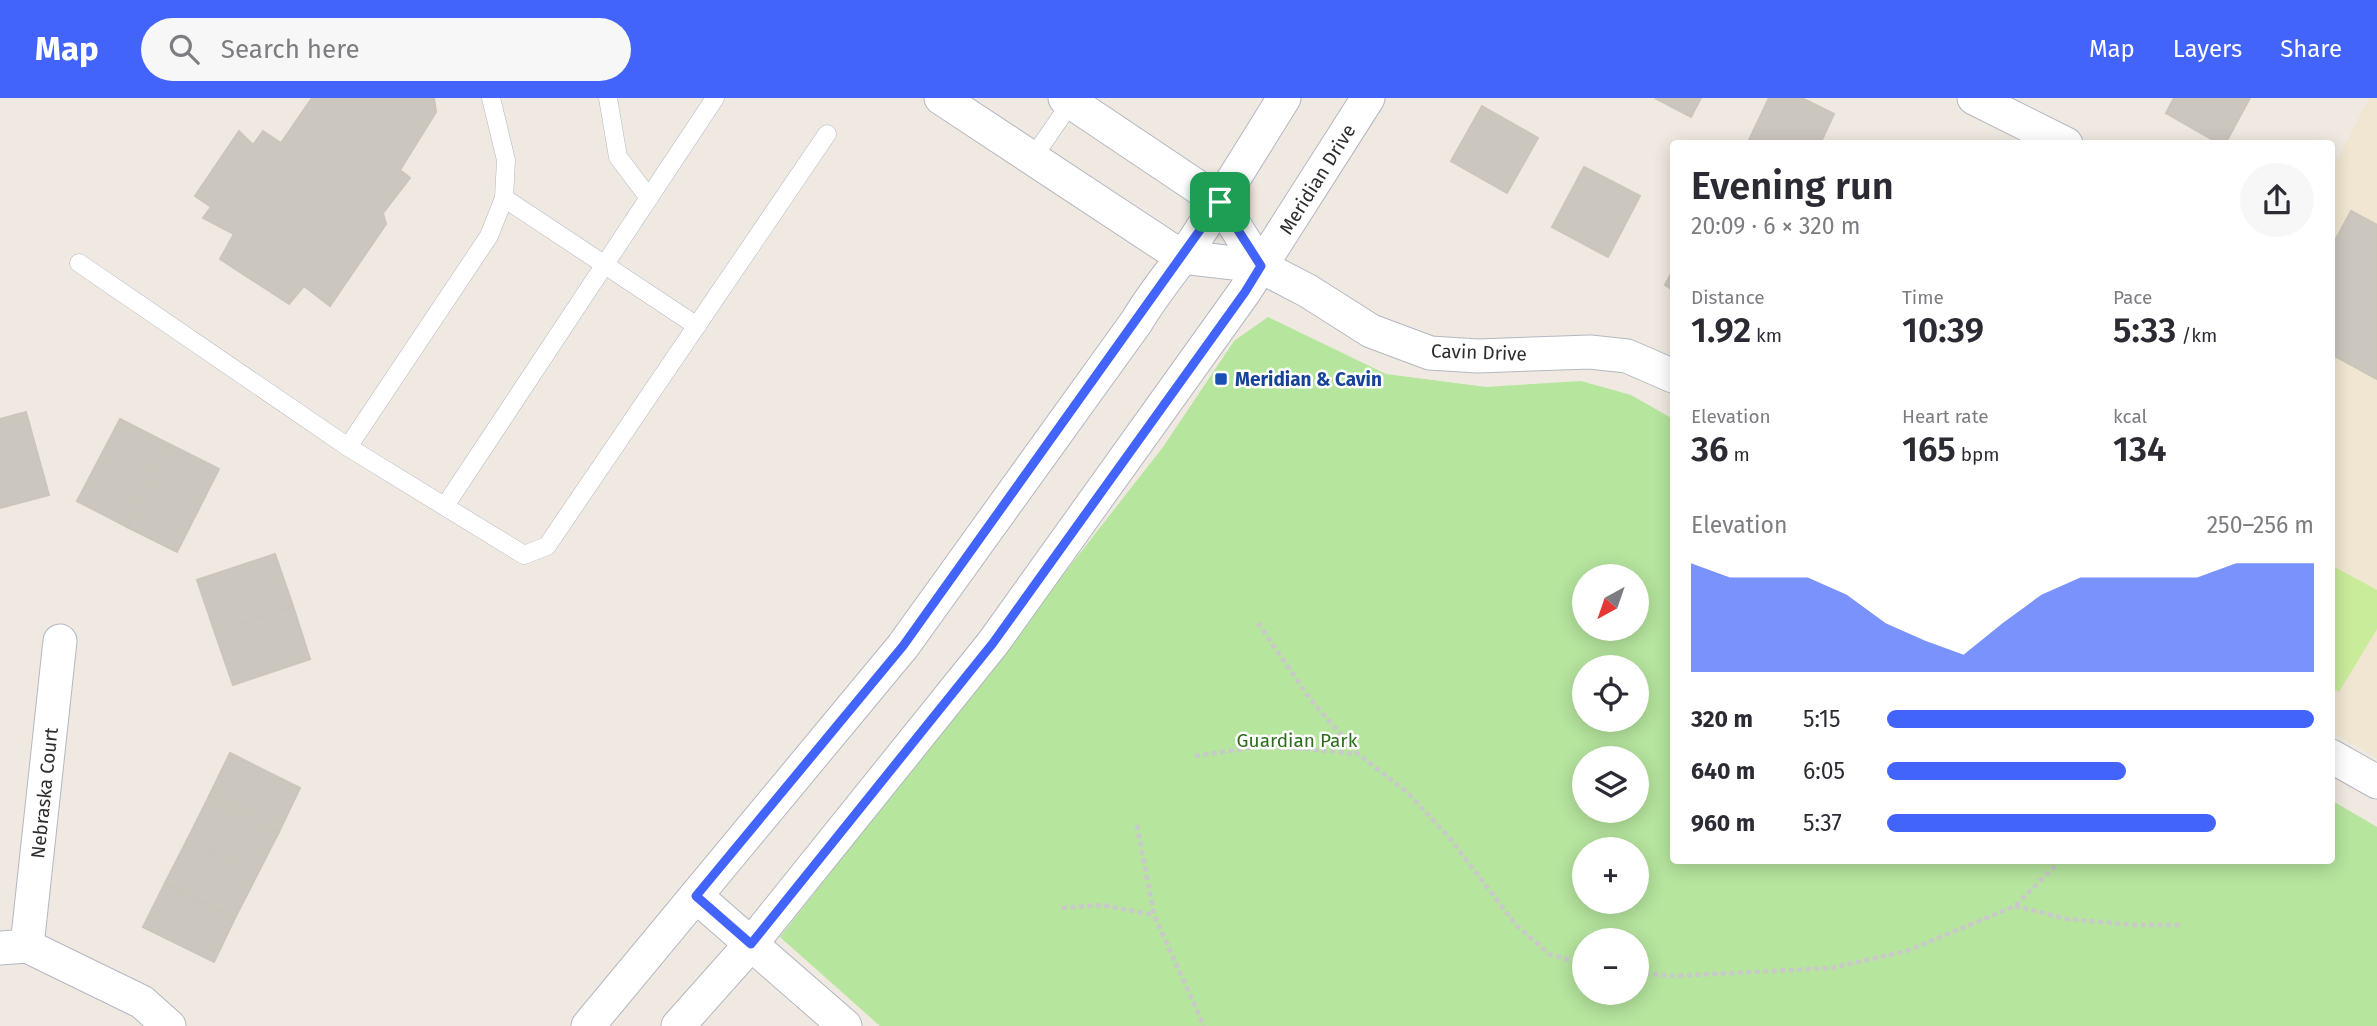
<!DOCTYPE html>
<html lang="en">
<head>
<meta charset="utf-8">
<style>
  :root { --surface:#fff; --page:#f7f7f7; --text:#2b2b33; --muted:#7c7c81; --accent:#4264fb }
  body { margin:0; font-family:"Fira Sans",sans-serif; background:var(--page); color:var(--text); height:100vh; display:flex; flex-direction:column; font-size:26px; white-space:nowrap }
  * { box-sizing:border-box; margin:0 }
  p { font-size:23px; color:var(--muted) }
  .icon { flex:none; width:38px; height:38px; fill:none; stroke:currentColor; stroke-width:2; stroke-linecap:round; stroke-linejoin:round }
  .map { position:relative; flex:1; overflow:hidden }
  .side { position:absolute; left:1670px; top:42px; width:665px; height:724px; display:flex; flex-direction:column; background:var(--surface); border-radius:7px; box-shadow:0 4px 18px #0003 }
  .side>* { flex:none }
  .needle { width:46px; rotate:220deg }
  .tools { position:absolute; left:1572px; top:466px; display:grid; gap:14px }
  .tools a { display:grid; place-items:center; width:77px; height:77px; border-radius:50%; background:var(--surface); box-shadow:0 4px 18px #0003; font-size:35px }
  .pin { position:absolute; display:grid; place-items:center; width:60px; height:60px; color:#fff; margin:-30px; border-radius:14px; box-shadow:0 4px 10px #0006 }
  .round { display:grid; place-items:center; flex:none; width:74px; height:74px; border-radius:37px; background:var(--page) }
  .overview { display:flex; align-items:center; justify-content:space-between; height:119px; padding:0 21px }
  h1 { font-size:38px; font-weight:600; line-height:52px }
  .figures { display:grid; grid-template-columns:repeat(3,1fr); gap:10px; height:119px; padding:7px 21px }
  .figures div { display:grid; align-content:center }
  .figures b { font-size:35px; font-weight:600 }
  .figures small { font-size:19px; font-weight:400 }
  .figures p { font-size:19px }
  .chart { height:196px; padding:14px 21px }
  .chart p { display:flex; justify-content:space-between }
  .chart svg { width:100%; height:126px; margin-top:7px; fill:var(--accent); opacity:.7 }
  ul { padding:0 21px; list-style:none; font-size:23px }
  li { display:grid; grid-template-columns:112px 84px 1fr; align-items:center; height:52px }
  li i { height:18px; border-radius:9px; background:var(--accent) }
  header { display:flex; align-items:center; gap:42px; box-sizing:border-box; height:98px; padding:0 35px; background:var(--accent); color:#fff }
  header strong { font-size:33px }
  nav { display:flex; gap:38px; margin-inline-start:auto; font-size:24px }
  .search { width:490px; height:63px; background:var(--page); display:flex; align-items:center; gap:18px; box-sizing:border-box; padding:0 24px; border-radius:38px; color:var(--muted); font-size:26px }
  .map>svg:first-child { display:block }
  .education { fill:#f0e6d1 }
  .green { fill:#b6e59e; fill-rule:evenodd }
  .pitch { fill:#c9ec9a }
  .building { fill:#cbc7bf; stroke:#cbc5ba; stroke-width:2 }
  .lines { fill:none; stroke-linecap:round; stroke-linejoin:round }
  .lane-casing { stroke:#b4b7c1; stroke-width:19 }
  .street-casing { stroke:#b4b7c1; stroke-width:35 }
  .path { stroke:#c9c9c9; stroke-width:4.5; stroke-dasharray:5 3.5; stroke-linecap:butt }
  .lane { stroke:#fff; stroke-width:18 }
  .street { stroke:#fff; stroke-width:33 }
  .route-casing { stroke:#fff; stroke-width:14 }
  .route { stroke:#4264fb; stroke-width:9 }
  .transit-dot { fill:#1a4fb4; stroke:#fff; stroke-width:2.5 }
  .labels { text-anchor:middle; stroke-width:5; stroke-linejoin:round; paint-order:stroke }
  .street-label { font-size:19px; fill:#2e2e2e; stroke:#fff }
  .transit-label { font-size:19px; font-weight:bold; fill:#164399; stroke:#fff; text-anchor:start }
  .park-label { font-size:19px; fill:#2c6e1b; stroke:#fff }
</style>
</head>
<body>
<header>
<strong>Map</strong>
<div class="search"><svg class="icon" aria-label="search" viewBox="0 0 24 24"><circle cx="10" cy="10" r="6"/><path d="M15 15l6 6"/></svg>Search here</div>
<nav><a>Map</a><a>Layers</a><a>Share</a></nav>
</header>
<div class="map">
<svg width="2377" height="928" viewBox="0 0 2377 928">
  <rect width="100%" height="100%" fill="#efe9e1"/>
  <path class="education" d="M2369 0H2377V660L2331 634V74Z"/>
  <path class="green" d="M1268 219 1386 276 1486 289 1581 283 1631 297 1673 321V763H2331V702L2377 729V928H880L780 839 1163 349 1234 243ZM1584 478H1636V530H1584ZM1584 569H1636V621H1584ZM1584 660H1636V712H1584ZM1584 751H1636V803H1584ZM1584 842H1636V894H1584Z"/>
  <path class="pitch" d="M2331 467 2377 492V531L2339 594 2331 589Z"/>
  <g class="building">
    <path d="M312 0H434L436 14 400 72 410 80 383 115 386 126 330 208 304 188 289 206 220 161 234 136 203 120 211 109 195 98 239 33 253 47 263 33 281 45Z"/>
    <path d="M1655 0H1701L1691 19Z"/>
    <path d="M1769 0H1802L1834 16 1820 46H1747Z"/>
    <path d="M2174 0H2250L2225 46H2220L2166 15Z"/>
    <path d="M1482 8 1538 40 1507 95 1451 63Z"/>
    <path d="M1584 69 1640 98 1608 159 1552 129Z"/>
    <path d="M2351 113 2377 127V281L2331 256V150Z"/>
    <path d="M1673 172V192L1665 187Z"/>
    <path d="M26 314 49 397 0 410V321Z"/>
    <path d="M120 321 169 346 127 429 77 403Z"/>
    <path d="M169 346 219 371 177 454 127 429Z"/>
    <path d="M275 456 293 508 215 535 197 482Z"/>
    <path d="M293 508 310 561 233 587 215 535Z"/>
    <path d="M230 655 300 690 279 734 209 698Z"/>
    <path d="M209 698 279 734 257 777 187 742Z"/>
    <path d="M187 742 257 777 235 820 165 785Z"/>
    <path d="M165 785 235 820 214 864 143 829Z"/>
  </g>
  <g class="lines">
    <defs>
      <g id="lane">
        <path d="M608 0 618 59 649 100"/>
        <path d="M1032 61 1074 0"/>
        <path d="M504 100 697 228"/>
        <path d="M79 165 348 349 524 457 547 448 827 36"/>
        <path d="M348 349 489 138 504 100 506 62 491 0"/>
        <path d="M445 408 715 0"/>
      </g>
      <g id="street">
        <path d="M941 0 1182 159 1260 168 1308 193 1371 233 1430 255 1478 258 1590 254 1627 258 1673 278"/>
        <path d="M1065 0 1220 104 1260 168"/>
        <path d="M1974 0 2066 46"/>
        <path d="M2331 658 2377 684"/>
        <path d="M696 798 845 928"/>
        <path d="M27 848 60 543"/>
        <path d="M0 850 27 848 142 904 169 928"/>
        <path d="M588 928 903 548 1137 223C1154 194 1175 170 1194 143 1225 96 1254 48 1284 0"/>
        <path d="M678 928 751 846 993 545 1245 193 1368 0"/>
      </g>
    </defs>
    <use href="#lane" class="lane-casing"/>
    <use href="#street" class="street-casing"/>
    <g class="path">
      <path d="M1258 525 1310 601 1358 656 1407 694 1448 738 1516 827 1549 856 1584 866"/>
      <path d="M1195 658 1256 649 1307 651 1357 656"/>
      <path d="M1137 727 1154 817 1204 928"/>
      <path d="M2015 808 2067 821 2134 827H2180"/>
      <path d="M1062 810 1102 807 1154 817"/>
      <path d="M1636 875 1673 878 1831 870 1907 853 2015 808 2060 763"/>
    </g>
    <use href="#lane" class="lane"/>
    <use href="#street" class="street"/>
  </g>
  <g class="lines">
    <defs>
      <path id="route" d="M1220 104 1261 168 1245 194 993 545 751 846 696 798 903 548Z"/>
    </defs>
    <use href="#route" class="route-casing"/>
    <use href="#route" class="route"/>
  </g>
  <rect class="transit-dot" x="1214" y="274" width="14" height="14" rx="3.5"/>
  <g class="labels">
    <g class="street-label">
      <text transform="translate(1317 81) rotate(-58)" y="7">Meridian Drive</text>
      <text transform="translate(1479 254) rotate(2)" y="7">Cavin Drive</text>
      <text transform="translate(44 695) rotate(-84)" y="7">Nebraska Court</text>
    </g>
    <g class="transit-label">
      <text x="1235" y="288">Meridian &amp; Cavin</text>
    </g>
    <g class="park-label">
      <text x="1297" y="649">Guardian Park</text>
    </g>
  </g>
</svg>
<div class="tools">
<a><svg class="needle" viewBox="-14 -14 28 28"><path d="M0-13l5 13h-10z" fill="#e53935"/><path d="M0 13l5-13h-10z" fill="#7c7c81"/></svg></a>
<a><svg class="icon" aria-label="locate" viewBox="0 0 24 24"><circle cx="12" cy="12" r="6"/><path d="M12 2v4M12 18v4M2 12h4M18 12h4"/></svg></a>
<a><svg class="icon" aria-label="layers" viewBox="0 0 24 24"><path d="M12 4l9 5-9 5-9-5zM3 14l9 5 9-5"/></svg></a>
<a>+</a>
<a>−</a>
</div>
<div class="pin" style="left:1220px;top:104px;background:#1e9e55"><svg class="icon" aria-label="arrive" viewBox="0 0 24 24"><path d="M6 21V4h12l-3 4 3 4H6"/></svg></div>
<section class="side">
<div class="overview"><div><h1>Evening run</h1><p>20:09 · 6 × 320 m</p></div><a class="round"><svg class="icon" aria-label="share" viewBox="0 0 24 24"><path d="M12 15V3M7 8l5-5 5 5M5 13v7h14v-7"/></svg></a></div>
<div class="figures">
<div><p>Distance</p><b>1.92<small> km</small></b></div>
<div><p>Time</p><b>10:39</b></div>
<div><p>Pace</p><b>5:33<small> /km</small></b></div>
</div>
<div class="figures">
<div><p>Elevation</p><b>36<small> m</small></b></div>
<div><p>Heart rate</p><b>165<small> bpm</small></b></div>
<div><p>kcal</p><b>134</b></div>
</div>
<div class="chart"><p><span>Elevation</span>250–256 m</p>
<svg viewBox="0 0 160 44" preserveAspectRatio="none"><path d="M0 44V6L10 11L20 11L30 11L40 17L50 27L60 33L70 38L80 27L90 17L100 11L110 11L120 11L130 11L140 6L150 6L160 6V44z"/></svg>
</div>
<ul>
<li><b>320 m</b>5:15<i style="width:100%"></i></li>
<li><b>640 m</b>6:05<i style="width:56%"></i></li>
<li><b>960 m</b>5:37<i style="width:77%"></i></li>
</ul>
</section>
</div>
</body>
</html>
